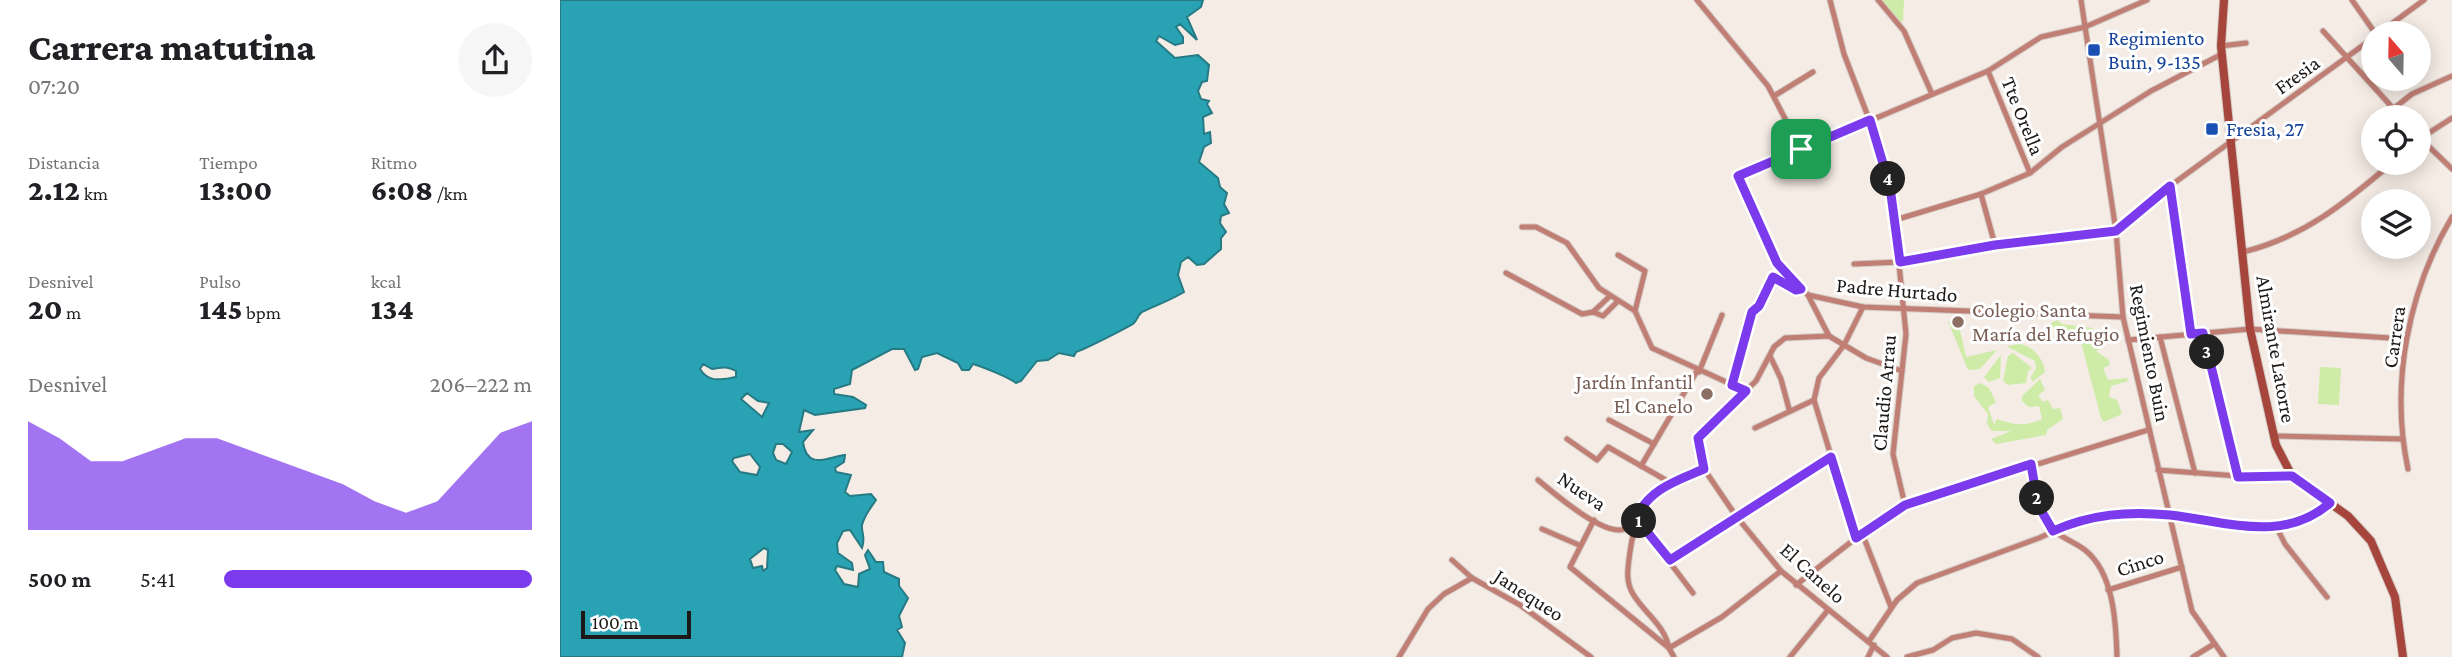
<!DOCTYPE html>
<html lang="es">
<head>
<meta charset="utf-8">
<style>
  :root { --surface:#fff; --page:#f6f6f6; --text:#202124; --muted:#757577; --accent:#7c3aed }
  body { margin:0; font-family:"Crimson Pro",serif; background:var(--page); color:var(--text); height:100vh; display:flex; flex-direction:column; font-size:26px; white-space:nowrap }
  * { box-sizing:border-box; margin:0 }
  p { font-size:23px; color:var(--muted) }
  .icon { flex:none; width:38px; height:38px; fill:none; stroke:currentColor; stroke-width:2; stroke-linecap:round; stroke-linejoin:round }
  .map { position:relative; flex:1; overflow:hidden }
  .details { display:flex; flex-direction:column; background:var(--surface); width:560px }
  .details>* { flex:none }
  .needle { width:46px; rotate:340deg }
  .tools { position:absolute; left:1801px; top:21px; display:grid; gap:14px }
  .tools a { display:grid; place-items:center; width:70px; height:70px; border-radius:50%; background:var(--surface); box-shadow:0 4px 18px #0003; font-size:35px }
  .scale { position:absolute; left:21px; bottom:18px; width:110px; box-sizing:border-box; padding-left:7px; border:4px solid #1d1917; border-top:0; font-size:19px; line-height:24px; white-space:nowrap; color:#1d1917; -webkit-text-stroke:5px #fff; paint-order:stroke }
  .pin { position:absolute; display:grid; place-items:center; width:60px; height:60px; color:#fff; margin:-30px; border-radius:14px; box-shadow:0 4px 10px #0006 }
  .km { position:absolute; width:35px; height:35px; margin:-18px; border-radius:50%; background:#222; color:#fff; font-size:19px; line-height:35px; text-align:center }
  .round { display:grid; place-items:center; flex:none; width:74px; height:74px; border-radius:37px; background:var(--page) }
  .overview { display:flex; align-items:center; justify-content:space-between; height:119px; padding:0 28px }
  h1 { font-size:38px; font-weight:800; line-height:52px }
  .figures { display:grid; grid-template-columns:repeat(3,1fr); gap:10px; height:119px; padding:7px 28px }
  .figures div { display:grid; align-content:center }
  .figures b { font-size:30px; font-weight:800 }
  .figures small { font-size:19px; font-weight:400 }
  .figures p { font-size:19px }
  .chart { height:196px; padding:14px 28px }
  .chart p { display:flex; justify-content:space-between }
  .chart svg { width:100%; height:126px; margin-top:7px; fill:var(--accent); opacity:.7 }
  ul { padding:0 28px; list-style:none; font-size:23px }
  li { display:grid; grid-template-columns:112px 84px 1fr; align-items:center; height:52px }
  li i { height:18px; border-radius:9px; background:var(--accent) }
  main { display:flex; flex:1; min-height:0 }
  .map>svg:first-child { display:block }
  .green { fill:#ceeba7 }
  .water { fill:#29a3b3; stroke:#257a84; stroke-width:2; fill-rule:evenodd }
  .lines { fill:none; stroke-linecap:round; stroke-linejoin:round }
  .street-casing { stroke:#d2cac4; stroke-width:7 }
  .secondary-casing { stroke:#d2cac4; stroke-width:10 }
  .street { stroke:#c17e75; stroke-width:5 }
  .secondary { stroke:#a5453b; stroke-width:8 }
  .route-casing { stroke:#fff; stroke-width:14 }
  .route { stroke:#7c3aed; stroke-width:9 }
  .transit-dot { fill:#1a4fb4; stroke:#fff; stroke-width:2.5 }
  .education-dot { fill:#8d6e63; stroke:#fff; stroke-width:2.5 }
  .labels { text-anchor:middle; stroke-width:6; stroke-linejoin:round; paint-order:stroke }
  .transit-label { font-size:21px; fill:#164399; stroke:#fff; text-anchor:start }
  .street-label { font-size:21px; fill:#1d1917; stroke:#fff }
  .education-label { font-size:21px; fill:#785e54; stroke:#fff; text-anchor:start }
</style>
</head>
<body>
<main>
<section class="details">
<div class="overview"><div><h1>Carrera matutina</h1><p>07:20</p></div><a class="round"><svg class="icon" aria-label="share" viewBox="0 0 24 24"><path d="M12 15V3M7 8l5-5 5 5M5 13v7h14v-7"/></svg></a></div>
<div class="figures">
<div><p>Distancia</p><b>2.12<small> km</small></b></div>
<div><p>Tiempo</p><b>13:00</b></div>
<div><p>Ritmo</p><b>6:08<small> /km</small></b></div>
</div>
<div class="figures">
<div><p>Desnivel</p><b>20<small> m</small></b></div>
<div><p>Pulso</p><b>145<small> bpm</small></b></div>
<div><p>kcal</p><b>134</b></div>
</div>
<div class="chart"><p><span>Desnivel</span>206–222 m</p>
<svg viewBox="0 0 160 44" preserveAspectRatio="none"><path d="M0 44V6L10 12L20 20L30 20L40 16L50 12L60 12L70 16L80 20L90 24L100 28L110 34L120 38L130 34L140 22L150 10L160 6V44z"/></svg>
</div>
<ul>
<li><b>500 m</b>5:41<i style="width:100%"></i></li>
</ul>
</section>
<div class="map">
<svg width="1892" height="657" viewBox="0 0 1892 657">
  <rect width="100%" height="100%" fill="#f5ece5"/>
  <g class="green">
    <path d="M1320 0H1344L1343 21 1339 22Z"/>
    <path d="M1498 320 1502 324 1533 328 1537 344 1544 343 1545 347 1536 351 1549 360 1550 365 1543 368 1548 380 1567 378 1568 381 1551 386 1549 397 1557 400 1562 414 1544 422 1541 418 1518 331 1491 329V323Z"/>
    <path d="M1388 321 1399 326 1406 357 1437 350 1420 369 1408 370Z"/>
    <path d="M1459 344C1472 345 1484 359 1485 372L1472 382 1471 377 1476 368 1475 361 1446 346Z"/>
    <path d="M1453 353 1472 368 1468 371 1466 383 1448 385 1443 381 1448 356Z"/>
    <path d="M1441 355 1440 378 1429 382 1424 377Z"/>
    <path d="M1760 367 1781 368 1779 405 1758 404Z"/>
    <path d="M1480 379 1485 390 1478 395 1483 402 1488 400 1493 409 1500 408 1503 419 1487 430 1486 435 1436 444 1431 439 1451 431H1432L1427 424 1428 414 1414 396V386L1421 383 1429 388 1436 402 1428 407 1434 425 1437 419C1455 425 1464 427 1482 419L1479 406 1469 407 1462 401V396Z"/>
  </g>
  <path class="water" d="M0 0H643L641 7 627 17 637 40 620 24 616 27 623 37V43L615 45 599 36 596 41 615 58 638 55 649 65 647 81 642 82 638 91 641 99 649 101 647 104 652 113 643 117 644 134 650 132 651 143 644 147 639 162 658 178 660 187 667 193 664 204 669 213 661 216 660 223 666 232 661 238V249L644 264 637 265 628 257 621 262 618 275 624 292C611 300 597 305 584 311 578 313 578 319 574 323 569 327 521 351 516 352L514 356 499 353 488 360 477 361 461 381 456 383C450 378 421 366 413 364L409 370H402L398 363 377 353 362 357 358 369 355 370 344 349H332L292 370 290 384 274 389V394L293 397 306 405 305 408 255 415 244 410 239 432 253 430 243 442C247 472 270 456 285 455L284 462 275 468 276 472 291 475 285 492 290 496 311 494 316 500C310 509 305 514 302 525 301 533 306 536 302 548L290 530 283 531 277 543 278 553 292 563 293 570 277 566 275 570 284 584 298 587 299 574 310 569 305 555 308 550 316 562H323L324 572 339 579V586L348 598 339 616 342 627 337 630 345 643 342 657H0ZM143 364 152 369C160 368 166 365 176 371V377C163 379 149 384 140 369ZM187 393 198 401 209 403 202 417 181 399ZM216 444H223L232 452 226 464 216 460 213 453ZM190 454 200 467 197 475 180 472 172 461 174 458ZM204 548 208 550 207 568 203 571 202 566 193 568 190 559Z"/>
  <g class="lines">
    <defs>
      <g id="street">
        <path d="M1137 0 1208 86 1241 149"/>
        <path d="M1270 0 1284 54 1322 153 1333 204 1346 334 1333 454 1345 505"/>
        <path d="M1318 0 1344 31 1372 94"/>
        <path d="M1521 0 1556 231 1563 317 1632 611 1664 657"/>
        <path d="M1792 0 1815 33"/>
        <path d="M1763 31 1841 117"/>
        <path d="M1819 33 1864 0"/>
        <path d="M1661 46 1686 43"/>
        <path d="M1428 71 1470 173"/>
        <path d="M1214 96 1253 72"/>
        <path d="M1833 109 1852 94 1892 76"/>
        <path d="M1858 136 1892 169"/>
        <path d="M1858 140 1892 118"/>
        <path d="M1610 186 1631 334"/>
        <path d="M1421 194 1435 245"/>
        <path d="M1335 220 1421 194 1470 173 1502 147 1591 91 1662 54"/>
        <path d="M962 227H976L1007 243 1039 288 1075 311"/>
        <path d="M1683 252C1744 237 1785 203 1832 163"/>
        <path d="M1058 255 1085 271 1075 311 1092 348 1186 391"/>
        <path d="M1294 264 1340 262 1435 245 1556 231 1610 186 1813 38"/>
        <path d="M946 273 1022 314 1033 312 1043 316 1057 302"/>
        <path d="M1248 295 1269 336"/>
        <path d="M1033 312 1049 297"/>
        <path d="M1563 317 1303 307 1248 295 1217 263 1178 176 1428 71 1481 37 1525 27 1587 0"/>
        <path d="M1643 333 1678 476"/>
        <path d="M1600 337 1635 473"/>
        <path d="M1568 340 1690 329 1846 339"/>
        <path d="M1210 356 1221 379 1229 409"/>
        <path d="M1139 372 1162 315"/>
        <path d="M1172 385 1192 312 1199 306 1213 277 1236 290 1242 289"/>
        <path d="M1049 420 1094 444"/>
        <path d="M1195 428 1254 400"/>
        <path d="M1713 436 1842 439"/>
        <path d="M1007 439 1037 460 1048 447 1111 483"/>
        <path d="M1471 464C1474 482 1474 506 1485 522 1495 536 1512 540 1525 550 1554 573 1556 623 1557 657"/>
        <path d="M1081 466 1137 371"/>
        <path d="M1848 469C1830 384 1848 291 1892 217"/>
        <path d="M1598 470 1678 476H1732"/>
        <path d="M978 480C995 494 1044 537 1065 529L1076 518"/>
        <path d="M1076 518 1133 593"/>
        <path d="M1034 520 1010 567 1109 648 1114 657"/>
        <path d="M1717 528 1725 544 1767 597"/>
        <path d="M982 529 1019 545"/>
        <path d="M1302 533 1331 607"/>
        <path d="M1296 538 1254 400 1259 378 1284 345 1303 307"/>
        <path d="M892 560 912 578 960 605 1031 657"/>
        <path d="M1110 560 1271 457"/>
        <path d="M1236 585 1314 524 1345 505 1588 430"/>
        <path d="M1548 590 1622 567"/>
        <path d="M1309 641 1337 600 1357 583 1479 538 1521 519 1543 515H1608L1717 528 1742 521 1770 503"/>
        <path d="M1109 648C1104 624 1085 614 1073 594 1065 581 1068 567 1070 552 1078 496 1096 490 1144 469"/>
        <path d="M1109 648 1162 617 1221 571"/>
        <path d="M839 657 868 609 884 594 912 578"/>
        <path d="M1230 657 1268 610"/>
        <path d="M1308 657 1314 645"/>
        <path d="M1327 657 1221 571 1176 516 1144 469 1137 441 1142 432 1196 381 1214 347 1225 338 1269 336 1306 358 1342 371"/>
        <path d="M1347 657 1373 650 1392 638 1416 633 1452 639 1478 657"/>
        <path d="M1633 657 1654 644"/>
      </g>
      <path id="secondary" d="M1664 0 1661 46 1690 329 1716 445 1732 476 1788 516 1811 541 1835 597 1843 657"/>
    </defs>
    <use href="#street" class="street-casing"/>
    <use href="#secondary" class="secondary-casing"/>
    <use href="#street" class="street"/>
    <use href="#secondary" class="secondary"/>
  </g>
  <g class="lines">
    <defs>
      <path id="route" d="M1310 120 1330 187 1340 262 1435 245 1556 231 1610 186 1631 334 1643 333 1678 477 1732 476 1770 503C1723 544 1665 521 1610 515 1568 511 1531 514 1493 531L1478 505 1471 464 1345 505 1296 538 1271 457 1110 560 1076 518C1089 489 1116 481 1144 469L1138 438 1186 391 1172 385 1192 312 1199 306 1213 277 1236 290 1241 289 1217 263 1178 176Z"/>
    </defs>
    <use href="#route" class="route-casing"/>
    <use href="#route" class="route"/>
  </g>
  <g class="transit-dot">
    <rect x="1527" y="43" width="14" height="14" rx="3.5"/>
    <rect x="1645" y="122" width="14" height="14" rx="3.5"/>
  </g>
  <g class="education-dot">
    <circle cx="1398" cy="322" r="7"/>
    <circle cx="1147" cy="394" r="7"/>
  </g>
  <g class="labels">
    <g class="transit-label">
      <text x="1548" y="45">Regimiento<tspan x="1548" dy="24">Buin, 9-135</tspan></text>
      <text x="1666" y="136">Fresia, 27</text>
    </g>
    <g class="street-label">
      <text transform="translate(1737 75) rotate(-36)" y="7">Fresia</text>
      <text transform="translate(1463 116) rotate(68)" y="7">Tte Orella</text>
      <text transform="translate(1337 290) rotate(5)" y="7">Padre Hurtado</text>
      <text transform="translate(1834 337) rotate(-82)" y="7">Carrera</text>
      <text transform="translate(1716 349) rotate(80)" y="7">Almirante Latorre</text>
      <text transform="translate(1590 353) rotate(79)" y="7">Regimiento Buin</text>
      <text transform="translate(1324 393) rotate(-85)" y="7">Claudio Arrau</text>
      <text transform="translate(1022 491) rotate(34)" y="7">Nueva</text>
      <text transform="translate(1580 563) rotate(-18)" y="7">Cinco</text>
      <text transform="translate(1253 573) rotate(42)" y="7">El Canelo</text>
      <text transform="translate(969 595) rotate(33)" y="7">Janequeo</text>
    </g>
    <g class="education-label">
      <text x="1412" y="317">Colegio Santa<tspan x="1412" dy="24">María del Refugio</tspan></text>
      <text x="1133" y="389" text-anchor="end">Jardín Infantil<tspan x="1133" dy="24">El Canelo</tspan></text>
    </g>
  </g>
</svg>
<div class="tools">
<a><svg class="needle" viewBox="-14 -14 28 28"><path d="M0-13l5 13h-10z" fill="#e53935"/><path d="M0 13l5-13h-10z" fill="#757577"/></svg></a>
<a><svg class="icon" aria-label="locate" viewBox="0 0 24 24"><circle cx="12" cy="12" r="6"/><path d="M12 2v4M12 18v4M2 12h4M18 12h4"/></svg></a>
<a><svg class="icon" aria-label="layers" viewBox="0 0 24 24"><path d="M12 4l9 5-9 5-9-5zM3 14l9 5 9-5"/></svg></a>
</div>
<div class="scale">100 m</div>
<div class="pin" style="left:1241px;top:149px;background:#1e9e55"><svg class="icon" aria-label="arrive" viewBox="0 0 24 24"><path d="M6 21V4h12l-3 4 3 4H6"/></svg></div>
<b class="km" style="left:1079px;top:521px">1</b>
<b class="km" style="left:1477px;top:498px">2</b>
<b class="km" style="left:1647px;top:352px">3</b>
<b class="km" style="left:1328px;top:179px">4</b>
</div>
</main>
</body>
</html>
